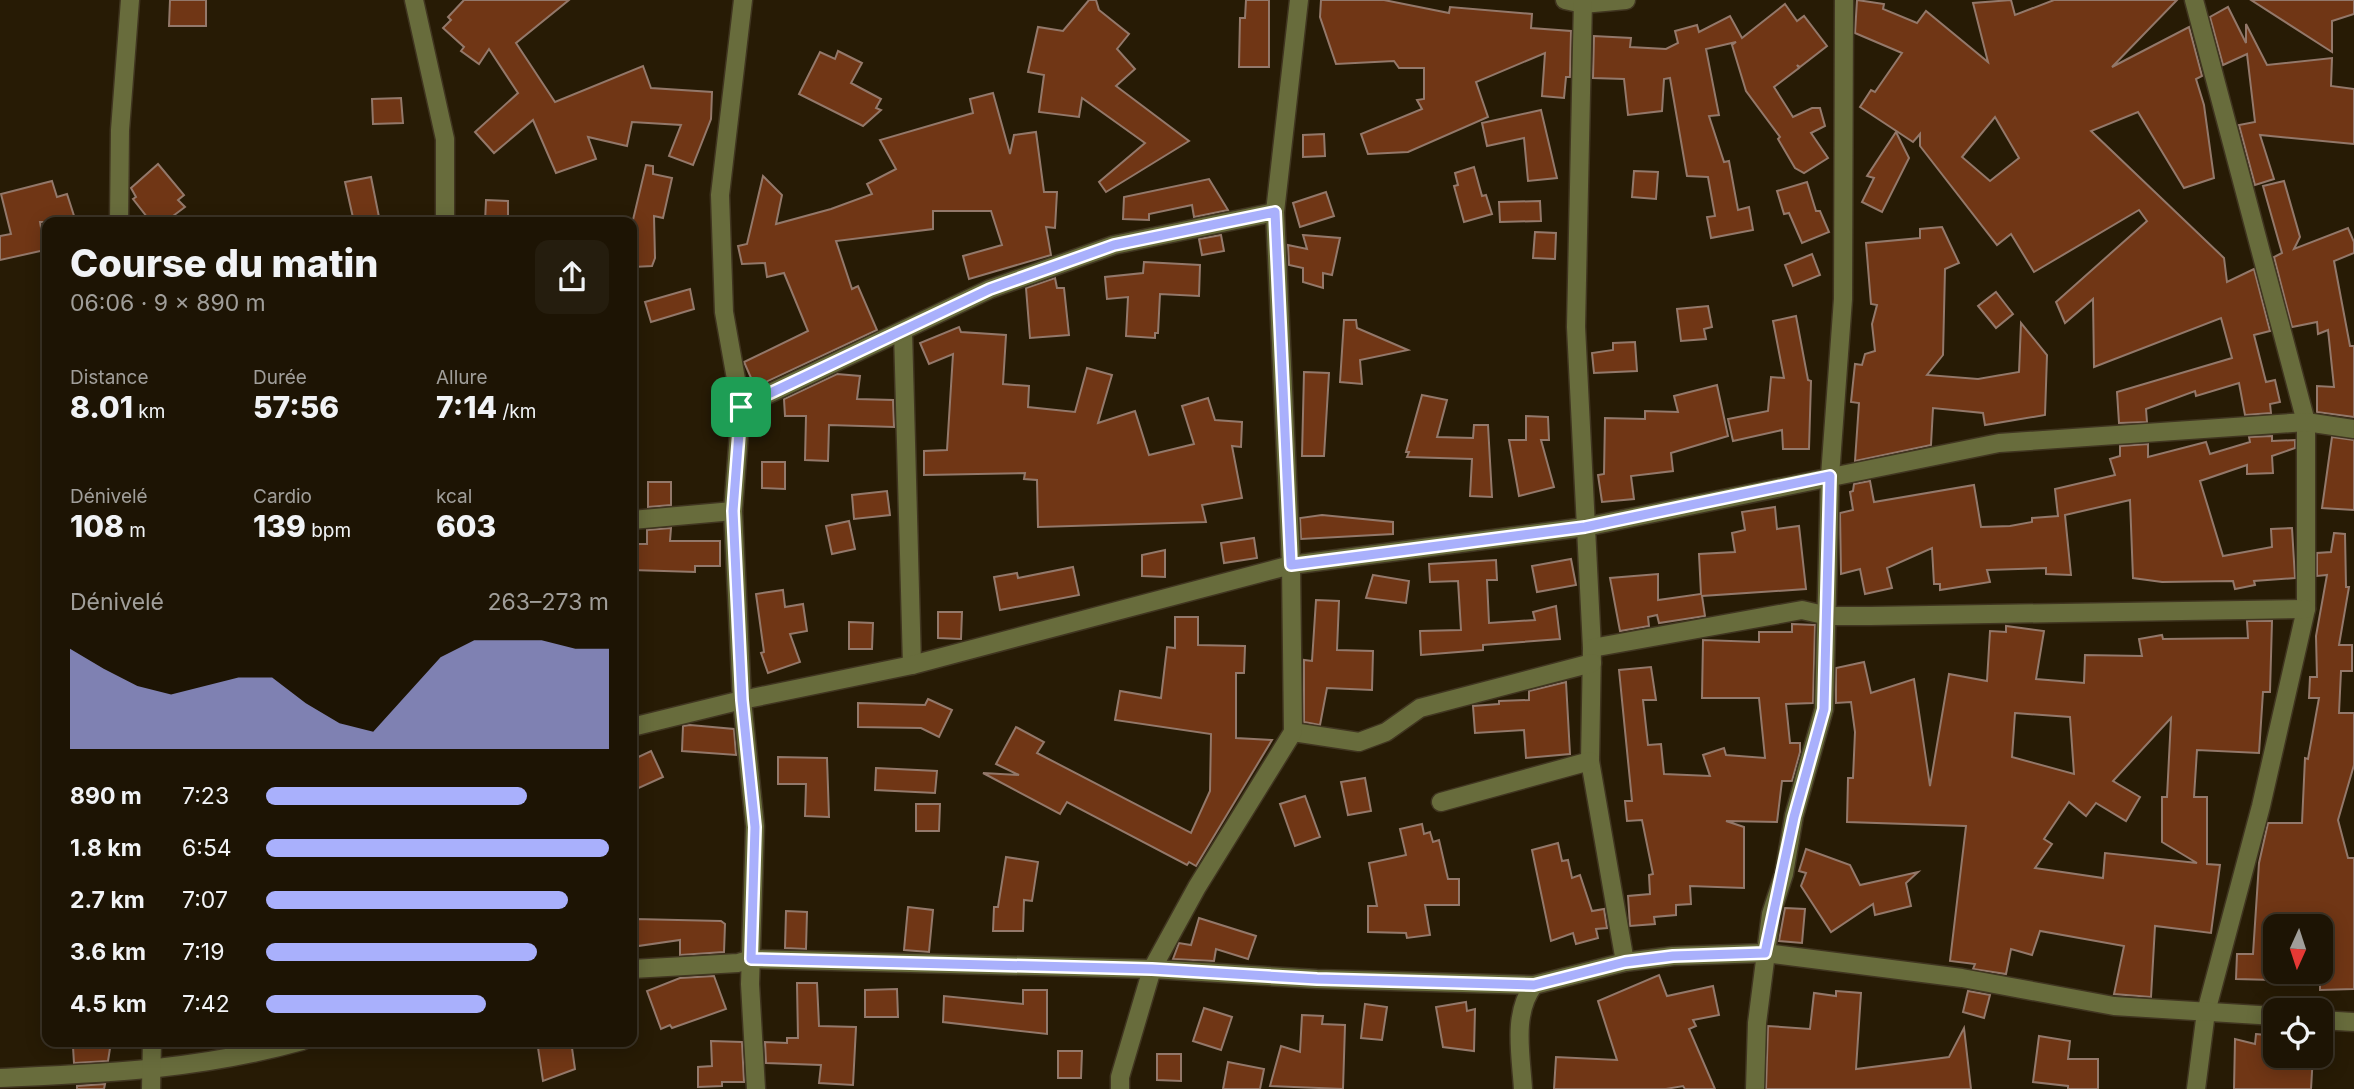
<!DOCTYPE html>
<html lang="fr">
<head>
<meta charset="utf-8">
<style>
  :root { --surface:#1d1404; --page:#251d0e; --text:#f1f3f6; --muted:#a09e9a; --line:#3b3326; --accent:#a9b0fc }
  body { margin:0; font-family:Inter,sans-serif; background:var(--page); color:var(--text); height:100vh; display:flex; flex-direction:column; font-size:26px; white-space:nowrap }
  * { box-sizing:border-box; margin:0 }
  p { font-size:23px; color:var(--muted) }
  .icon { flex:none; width:38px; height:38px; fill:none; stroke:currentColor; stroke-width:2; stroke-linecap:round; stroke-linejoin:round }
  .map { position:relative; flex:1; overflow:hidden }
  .side { position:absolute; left:42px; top:217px; width:595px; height:830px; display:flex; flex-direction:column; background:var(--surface); border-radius:14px; box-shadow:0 4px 18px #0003,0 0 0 2px var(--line) }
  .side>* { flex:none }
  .needle { width:46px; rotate:183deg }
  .controls { position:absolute; left:2263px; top:914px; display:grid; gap:14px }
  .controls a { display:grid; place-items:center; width:70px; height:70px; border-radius:14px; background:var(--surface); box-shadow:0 4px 18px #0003,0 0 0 2px var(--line); font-size:35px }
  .pin { position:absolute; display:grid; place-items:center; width:60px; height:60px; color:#fff; margin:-30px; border-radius:14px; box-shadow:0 4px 10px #0006 }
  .round { display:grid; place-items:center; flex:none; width:74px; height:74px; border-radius:14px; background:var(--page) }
  .summary { display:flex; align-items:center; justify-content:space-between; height:119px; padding:0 28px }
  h1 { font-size:38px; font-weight:800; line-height:52px }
  .figures { display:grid; grid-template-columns:repeat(3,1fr); gap:10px; height:119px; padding:7px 28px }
  .figures div { display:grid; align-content:center }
  .figures b { font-size:30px; font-weight:800 }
  .figures small { font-size:19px; font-weight:400 }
  .figures p { font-size:19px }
  .chart { height:196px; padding:14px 28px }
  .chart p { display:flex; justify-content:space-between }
  .chart svg { width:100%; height:126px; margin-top:7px; fill:var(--accent); opacity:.7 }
  ul { padding:0 28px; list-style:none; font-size:23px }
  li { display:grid; grid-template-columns:112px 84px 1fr; align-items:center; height:52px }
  li i { height:18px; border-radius:9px; background:var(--accent) }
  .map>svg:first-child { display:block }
  .building { fill:#703615; stroke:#93786a; stroke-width:2; fill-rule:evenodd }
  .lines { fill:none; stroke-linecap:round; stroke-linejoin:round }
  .minor-casing { stroke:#403520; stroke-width:21 }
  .minor { stroke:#686c3c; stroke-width:18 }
  .route-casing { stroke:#fff; stroke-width:14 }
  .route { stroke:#a9b0fc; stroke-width:9 }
</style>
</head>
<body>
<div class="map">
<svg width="2354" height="1089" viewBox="0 0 2354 1089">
  <rect width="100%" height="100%" fill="#271b05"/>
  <g class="building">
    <path d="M170 0H206V26H169Z"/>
    <path d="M464 0H569L516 43 555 102 643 66 651 88 712 92 711 119 693 165 669 156 681 125 632 122 627 146 588 137 596 159 556 173 533 120 494 153 475 132 518 93 489 49 479 64 461 51 464 47 443 28 451 20 448 17Z"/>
    <path d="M1089 0H1096L1099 10 1129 34 1117 49 1135 69 1116 86 1189 141 1106 192 1099 182 1145 143 1082 98 1079 117 1039 112 1044 75 1028 72 1038 27 1063 31Z"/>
    <path d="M1246 0H1269V67H1239L1240 18H1245Z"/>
    <path d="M1321 0H1384L1449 13 1450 7 1532 14 1531 28 1571 31 1570 77H1566L1564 98 1542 96 1545 53 1476 82 1488 117 1408 152 1368 154 1361 134 1422 109 1417 100 1424 99V68H1399L1394 61 1336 64 1320 17Z"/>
    <path d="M1857 0 1884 4 1883 9 1917 23 1926 11 1988 62 1973 3 2011 0 2015 15 2054 0H2177L2112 67 2189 27 2202 76 2196 79 2204 105 2214 178 2184 188 2138 112 2091 131 2224 258 2227 282 2254 269 2270 331 2254 335 2266 382 2275 380 2280 402 2270 404 2271 413 2245 415 2239 383 2196 396 2195 391 2146 409 2147 422 2119 423 2117 392 2232 358 2221 318 2094 367 2093 299 2065 323 2056 302 2147 221 2139 210 2034 272 2011 234 1997 245 1920 146V134L1913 142 1860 107 1871 90 1875 92 1902 53 1855 33ZM1995 117 2019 158 1990 181 1962 157Z"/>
    <path d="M2251 0H2354V14L2332 21V52Z"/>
    <path d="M1785 4 1797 21 1804 16 1827 46 1800 67 1797 65 1799 68 1774 87 1793 117 1812 108H1820L1825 126 1811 133 1828 158 1804 173 1795 168 1778 139 1780 137 1746 91 1732 45 1736 42 1706 49 1719 115 1709 116 1724 162 1729 161 1738 210 1749 207 1753 230 1711 238 1707 217 1715 216 1708 177 1687 176 1670 78 1664 79 1662 111 1628 115 1624 79 1593 78 1594 36 1631 38 1630 47 1666 49 1678 43 1675 31 1697 25 1699 32 1730 16 1742 38Z"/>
    <path d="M2228 7 2246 43V24L2267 65 2332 58 2331 86 2354 89V144L2260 135 2274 179 2255 185 2239 125 2255 122 2247 54 2223 65 2210 17Z"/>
    <path d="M838 51 862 63 851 83 881 99 876 108 881 110 863 126 799 94 820 52 835 59Z"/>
    <path d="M993 93 1010 154 1014 135 1036 132 1044 192H1057L1055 228 1046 227 1051 255 969 279 963 256 1002 245 991 211H933V229L836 241 852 289 858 286 877 330 755 387 744 362 808 331 784 273 767 277 765 263 742 264 738 246 747 244 763 176 782 195 776 224 831 209 872 194 867 184 896 169 880 140 973 113 970 99Z"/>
    <path d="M401 98 403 123 373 124 372 99Z"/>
    <path d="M1541 110 1557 178 1528 181 1524 138 1487 146 1482 123Z"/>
    <path d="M1896 132 1909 158 1882 212 1862 202 1874 178 1867 176Z"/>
    <path d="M1324 134 1325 156 1303 157V135Z"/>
    <path d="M158 164 184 195 178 200 185 207 165 222H151L133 199 136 197 131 188Z"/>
    <path d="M646 165 653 166V174L672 178 663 218 654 216 655 258 652 266 633 267 632 224Z"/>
    <path d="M1474 167 1482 196 1486 195 1492 214 1464 222 1454 186 1458 185 1455 173Z"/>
    <path d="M1634 171 1658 172 1656 199 1632 197Z"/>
    <path d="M371 177 380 222H354L345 182Z"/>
    <path d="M1209 179 1228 210 1194 217 1192 205 1149 214V220L1123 219 1124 197Z"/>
    <path d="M52 181 57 197 67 194 76 222H40L45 250 0 260V236L11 234 1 194Z"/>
    <path d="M2284 181 2300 237 2294 249 2348 228 2354 242V253L2334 261 2350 346H2354V417L2317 412V386L2334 387 2328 330 2318 334 2317 322 2292 327 2274 257 2282 253 2263 186Z"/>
    <path d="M1807 182 1816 211H1820L1829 232 1802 243 1789 213 1784 214 1777 191Z"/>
    <path d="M1326 192 1334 216 1300 227 1293 203Z"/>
    <path d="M486 200 508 201V222H485Z"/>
    <path d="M1540 201 1541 221 1500 222 1499 202Z"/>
    <path d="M1942 227 1959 263 1945 269 1943 355 1927 375 1978 379 2019 372 2021 323 2047 355 2045 415 1985 425 1983 413 1933 408 1931 445 1855 461 1859 403 1851 402 1855 364 1862 365 1865 354 1875 351 1872 324 1877 305 1871 304 1866 243 1920 238V229Z"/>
    <path d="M1535 232 1556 233 1555 259 1533 258Z"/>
    <path d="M1221 235 1224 251 1202 255 1199 239Z"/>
    <path d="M1303 235 1340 238 1332 275 1323 273V288L1303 282V268L1289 265 1288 245 1307 249Z"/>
    <path d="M1812 254 1820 275 1793 286 1785 265Z"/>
    <path d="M1144 262 1200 265 1199 296 1160 294 1158 333H1155V338L1126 336 1128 297 1107 299 1105 277 1143 273Z"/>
    <path d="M1055 278 1057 288H1064L1069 335 1030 338 1026 288Z"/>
    <path d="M690 289 694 309 651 322 645 302Z"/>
    <path d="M1996 292 2013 314 1996 328 1978 306Z"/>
    <path d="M1708 306 1712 327 1704 329 1706 339 1681 341 1677 309Z"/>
    <path d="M1796 316 1808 380 1811 381 1809 449H1783L1782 430 1733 441 1728 419 1768 411 1771 377 1784 378 1773 321Z"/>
    <path d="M1344 320H1356L1357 328 1408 350 1360 360 1362 384 1340 382Z"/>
    <path d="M959 327 961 332 1006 335 1003 384 1029 386 1028 407 1075 412 1087 368 1112 375 1098 423 1135 411 1149 455 1194 444 1182 406 1208 398 1215 420 1242 422 1241 447 1232 446 1242 498 1202 505 1206 522 1038 527 1037 480 1024 479 1025 473 924 475V451L947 450 953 354 929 364 920 343Z"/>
    <path d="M1635 342 1637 371 1594 373 1592 353 1613 350V343Z"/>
    <path d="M1304 372 1329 373 1324 456H1302Z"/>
    <path d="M837 374 860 376 857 399 893 400 894 427 829 425 828 461 805 460 806 416H785L784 399Z"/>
    <path d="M1717 385 1728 436 1671 453 1673 471 1631 476 1634 499 1602 502 1598 475 1604 474 1605 418 1645 419V411L1678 412 1674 396Z"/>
    <path d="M1422 395 1447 400 1437 437 1473 438 1474 425H1488L1492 497 1470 496 1472 459 1407 457 1409 452H1406Z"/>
    <path d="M1526 416 1548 417 1549 440H1541L1554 487 1519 496 1509 440H1526Z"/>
    <path d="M2272 436V441L2295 440V448L2272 456 2273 473 2247 474V465L2200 481 2223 556 2272 547 2271 529 2292 528 2295 578 2254 581 2255 585 2235 589 2233 581 2162 582 2133 578 2130 500 2065 515 2071 575 2046 574V568L1987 570 1990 582 1940 590V584H1934L1932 548 1887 568 1892 588 1865 594 1860 569 1841 574 1840 513 1853 510 1850 492 1853 491 1854 484 1870 481 1874 502 1974 485 1981 527 2010 526 2032 522V518L2058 516 2055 489 2115 475 2110 459 2120 456V446L2148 444V457L2206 442 2210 454 2250 442 2249 437Z"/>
    <path d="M2332 437 2354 440V510L2322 508Z"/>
    <path d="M762 462H785V489L762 488Z"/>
    <path d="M648 482H671V505L648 507Z"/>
    <path d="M887 491 890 515 854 519 852 495Z"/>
    <path d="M1775 507 1777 529 1799 526 1806 589 1702 596 1705 616 1659 623 1657 615 1648 617 1649 626 1620 631 1610 578 1658 574V600L1701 594 1699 554 1735 552 1732 533 1745 530 1742 512Z"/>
    <path d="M1322 515 1393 522V534L1301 539 1300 518Z"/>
    <path d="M849 521 855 549 832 554 826 526Z"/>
    <path d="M671 528 670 541H720V566H695V572L632 570V544H647V530Z"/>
    <path d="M2334 533 2345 534 2346 587H2349L2339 645H2352V671H2341L2339 713H2354V765L2338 820 2348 858H2354V989L2320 990V926H2275L2273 980 2236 979 2237 954H2253L2259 863 2268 823H2302L2305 758 2308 759 2319 698H2309L2310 677H2317L2316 636 2327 575 2317 576V553L2331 552Z"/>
    <path d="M1254 538 1257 558 1224 563 1221 543Z"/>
    <path d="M1165 550V577L1142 576V555Z"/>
    <path d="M1571 559 1576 585 1537 592 1532 566Z"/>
    <path d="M1496 560 1497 580H1487L1489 623 1535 620 1533 612 1556 606 1560 639 1483 645V650L1421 655 1420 631 1461 630 1458 581 1430 582 1429 564Z"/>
    <path d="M1073 567 1079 595 1000 610 994 577 1017 573 1018 578Z"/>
    <path d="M1373 575 1409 581 1406 603 1366 598Z"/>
    <path d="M783 590 785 607 803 604 807 631 790 634 800 662 768 673 761 653 764 652 756 594Z"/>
    <path d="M1316 600 1339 601 1337 650 1373 651 1372 690 1327 688 1320 725 1304 722V660L1312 661Z"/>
    <path d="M938 612H962L961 639 938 638Z"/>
    <path d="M1175 617H1198V645L1245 646 1244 673H1236V738L1272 740 1196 866 1189 862 1187 865 1067 802 1060 814 983 773 1019 775 996 764 1016 727 1044 742 1037 753 1191 833 1210 791 1211 734 1115 720 1120 691 1161 698 1167 647 1175 648Z"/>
    <path d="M2247 621H2272L2270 692H2263L2259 753 2197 750 2194 797H2207V864L2220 865 2211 933 2155 926 2151 997 2114 994 2124 946 2040 931 2032 955 2011 949 2006 974 1973 969 1975 964 1950 961 1966 826 1847 822 1848 778H1853L1855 732 1851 702 1836 703V668L1864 662 1871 693 1914 679 1930 786 1949 674 1987 681 1990 631 2006 632V626L2044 631 2036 679 2084 683 2085 655 2142 656 2139 639 2162 635 2163 639 2248 638ZM2015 713 2070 717 2074 774 2012 757ZM2171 718 2167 797H2162V842L2197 863 2105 853 2103 878 2035 868 2052 844 2044 839 2069 802 2086 816 2096 803 2126 821 2140 797 2113 781Z"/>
    <path d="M849 622 873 623 872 649H849Z"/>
    <path d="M1792 624 1815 625 1813 703 1786 704 1790 743H1800V752L1792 781H1782L1777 822 1726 821 1744 827V888L1690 886 1691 904 1676 905V915L1654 917 1655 924 1630 926 1628 896 1650 894 1649 875 1653 874 1642 820 1627 821 1625 801H1632L1619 670 1651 667 1656 700H1643L1648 745 1661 744 1664 774 1710 776 1703 755 1724 748 1726 755 1765 758 1759 698H1702L1703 640 1759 642V632H1792Z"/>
    <path d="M1566 682 1570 754 1526 758 1524 730 1475 733 1473 706 1499 704V701L1529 700V691Z"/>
    <path d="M928 699 952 710 939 737 921 728 858 727V703L925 705Z"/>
    <path d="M690 725 734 729 736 755 682 751 683 726Z"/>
    <path d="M651 751 663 777 632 791V760Z"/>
    <path d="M778 757 827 758 829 817 805 816 806 784H778Z"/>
    <path d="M876 768 937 771 935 793 875 790Z"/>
    <path d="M1365 778 1371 811 1348 815 1341 782Z"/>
    <path d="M1305 796 1320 837 1295 846 1280 804Z"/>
    <path d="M916 804H940L939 831H916Z"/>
    <path d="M1422 824 1424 834 1430 832 1433 842 1439 840 1448 879H1459V905H1425L1430 935 1407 938 1406 933 1368 932V906H1377L1369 863 1406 855 1400 829Z"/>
    <path d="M1558 843 1562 861 1568 860 1572 878 1580 875 1592 911 1604 909 1607 928 1596 929 1598 938 1576 944 1573 933 1551 941 1532 850Z"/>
    <path d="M1806 849 1850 865 1860 885 1918 872 1906 883 1911 906 1875 915 1873 904 1831 932 1801 886 1806 873 1799 871Z"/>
    <path d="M1006 857 1038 862 1032 901 1024 900 1023 931H993L994 907H998Z"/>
    <path d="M908 907 933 910 929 952 904 950Z"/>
    <path d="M1785 908 1805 909 1802 943 1779 941Z"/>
    <path d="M786 911 807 912 806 949 785 948Z"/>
    <path d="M1199 918 1256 936 1248 959 1216 949 1214 961 1173 959 1179 943 1191 945Z"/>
    <path d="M635 919 721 921 725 924 724 952 680 955V940L638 946Z"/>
    <path d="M1659 975 1667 996 1713 986 1719 1015 1693 1020 1696 1026 1689 1029 1715 1089H1685L1683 1086 1666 1089H1554L1556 1057 1617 1060 1598 1001Z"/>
    <path d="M714 976 726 1009 672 1028 670 1025 661 1029 647 991 680 978Z"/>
    <path d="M797 983H817L819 1026 856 1027 853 1085 819 1083 821 1065 766 1063 765 1042 787 1043V1038H798Z"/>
    <path d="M897 989 898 1017H865V990Z"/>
    <path d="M1023 990H1047V1034L943 1022 944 996 1023 1004Z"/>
    <path d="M1836 991 1861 993 1856 1069 1949 1057 1964 1028 1971 1089H1766L1768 1026 1810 1029 1814 993 1836 996Z"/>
    <path d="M1968 991 1990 995 1984 1018 1963 1012Z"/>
    <path d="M1466 1002 1467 1011 1475 1009 1474 1051 1443 1047 1436 1007Z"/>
    <path d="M1365 1004 1387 1007 1382 1040 1361 1038Z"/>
    <path d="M1204 1008 1232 1017 1221 1050 1193 1041Z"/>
    <path d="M1302 1015 1323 1016 1322 1024 1345 1025 1343 1089 1270 1086 1281 1046 1300 1052Z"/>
    <path d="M2256 1034 2275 1036V1055H2313L2311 1089H2234L2235 1039 2255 1044Z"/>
    <path d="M2039 1036 2070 1041 2068 1059H2098V1089H2068V1086L2033 1082Z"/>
    <path d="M537 1041H571L575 1069 543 1081Z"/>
    <path d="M711 1041 742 1042 744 1082H722V1086L698 1087V1067L712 1066Z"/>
    <path d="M111 1042 108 1061 74 1063 73 1047Z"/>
    <path d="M1058 1051H1082L1081 1078H1058Z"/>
    <path d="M1157 1054H1181V1081L1157 1080Z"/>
    <path d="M1228 1062 1264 1069 1260 1089H1223Z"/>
    <path d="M105 1084 104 1089H77V1086Z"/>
  </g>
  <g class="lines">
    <defs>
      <g id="minor">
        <path d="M414 0 445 139V222"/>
        <path d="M743 0 720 195 724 312 741 407 733 511 742 700 755 826 750 984 756 1089"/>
        <path d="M1565 0 1583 4 1626 0"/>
        <path d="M1583 0 1576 327 1592 648 1590 761 1625 962"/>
        <path d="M2194 0 2306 422V609L2261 806 2206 1012 2196 1089"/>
        <path d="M119 222 120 130 130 0"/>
        <path d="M903 331 912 665"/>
        <path d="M741 407 990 289 1114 245 1275 212"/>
        <path d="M632 520 733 511"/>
        <path d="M1592 648 1802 610 1828 616H1870L2306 609"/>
        <path d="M632 727 742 700 912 665 1291 565 1585 527 1999 443 2306 422 2354 429"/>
        <path d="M1293 732 1359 742 1386 732 1420 708 1592 663"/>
        <path d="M1441 802 1590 761"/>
        <path d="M632 969 738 963 751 959 1152 969 1317 979 1534 985 1625 962 1673 956 1765 953 1962 978 2114 1006 2275 1016"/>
        <path d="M2320 1020 2354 1022"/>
        <path d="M0 1078C106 1073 198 1070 302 1041"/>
        <path d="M151 1089 152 1041"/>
        <path d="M1120 1089V1077L1152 969 1197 887 1293 732 1291 565 1275 212 1299 0"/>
        <path d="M1523 1089C1521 1055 1512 1013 1534 985"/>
        <path d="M1755 1089 1757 1023 1771 914 1784 874 1794 816 1824 709 1830 476 1843 299 1844 0"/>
      </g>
    </defs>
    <use href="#minor" class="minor-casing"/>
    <use href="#minor" class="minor"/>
  </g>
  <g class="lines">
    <defs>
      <path id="route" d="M1275 212 1291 565 1585 527 1830 476 1824 709 1794 817 1765 953 1673 956 1625 962 1534 985 1317 979 1152 969 751 959 755 827 742 700 733 511 741 407 990 289 1114 245Z"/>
    </defs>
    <use href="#route" class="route-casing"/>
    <use href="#route" class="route"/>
  </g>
</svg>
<div class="controls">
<a><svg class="needle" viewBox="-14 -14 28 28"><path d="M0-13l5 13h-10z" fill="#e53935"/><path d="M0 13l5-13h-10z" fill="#a09e9a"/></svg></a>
<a><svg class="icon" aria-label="locate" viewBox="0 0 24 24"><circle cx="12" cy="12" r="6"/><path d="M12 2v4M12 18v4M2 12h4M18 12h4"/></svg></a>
</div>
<div class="pin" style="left:741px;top:407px;background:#1e9e55"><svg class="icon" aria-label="arrive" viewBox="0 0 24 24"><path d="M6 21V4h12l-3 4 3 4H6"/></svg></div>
<section class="side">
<div class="summary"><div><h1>Course du matin</h1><p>06:06 · 9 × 890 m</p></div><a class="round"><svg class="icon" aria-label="share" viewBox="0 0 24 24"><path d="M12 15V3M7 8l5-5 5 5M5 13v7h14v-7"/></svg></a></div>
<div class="figures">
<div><p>Distance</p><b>8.01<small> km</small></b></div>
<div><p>Durée</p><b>57:56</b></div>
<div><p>Allure</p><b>7:14<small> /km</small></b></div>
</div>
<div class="figures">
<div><p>Dénivelé</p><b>108<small> m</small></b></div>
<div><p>Cardio</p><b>139<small> bpm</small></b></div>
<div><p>kcal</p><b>603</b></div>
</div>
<div class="chart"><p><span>Dénivelé</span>263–273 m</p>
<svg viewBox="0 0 160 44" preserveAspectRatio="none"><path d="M0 44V9L10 16L20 22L30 25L40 22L50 19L60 19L70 28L80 35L90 38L100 25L110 12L120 6L130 6L140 6L150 9L160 9V44z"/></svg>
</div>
<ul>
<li><b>890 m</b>7:23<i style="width:76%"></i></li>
<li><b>1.8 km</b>6:54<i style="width:100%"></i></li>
<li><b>2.7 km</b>7:07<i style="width:88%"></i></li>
<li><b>3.6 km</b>7:19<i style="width:79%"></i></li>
<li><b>4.5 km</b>7:42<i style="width:64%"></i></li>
</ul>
</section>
</div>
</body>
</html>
